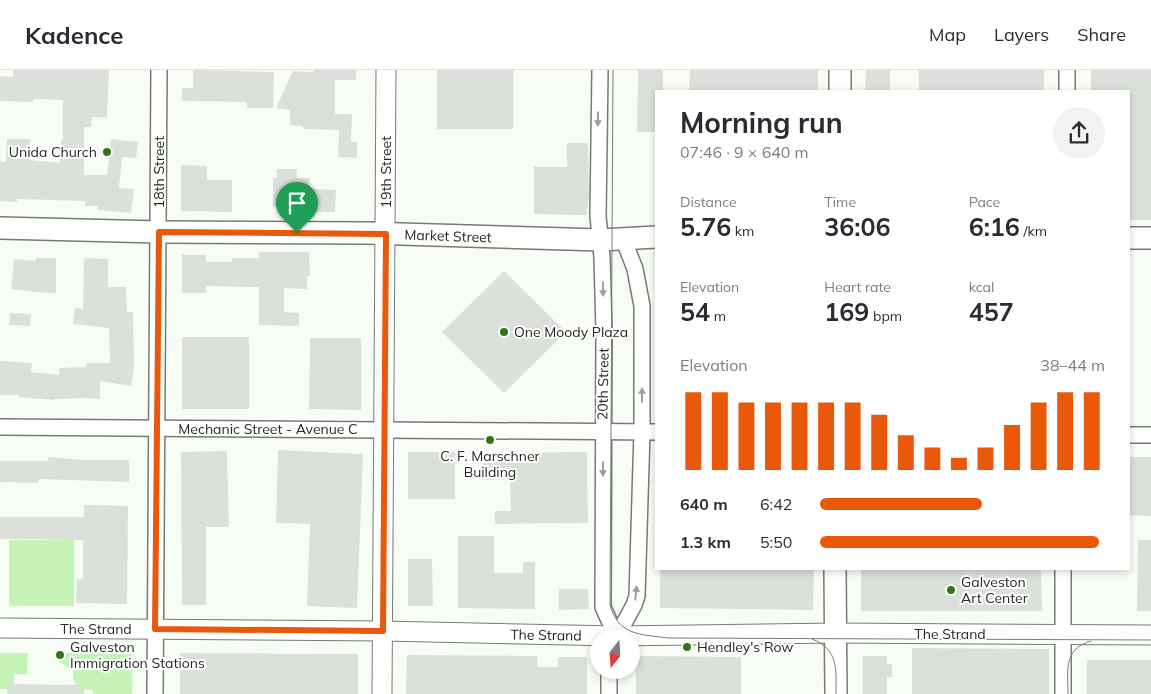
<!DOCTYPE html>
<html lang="en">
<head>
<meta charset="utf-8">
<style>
  :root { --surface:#fff; --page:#f2f2f3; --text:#2b2b33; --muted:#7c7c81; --line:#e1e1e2; --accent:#ea580c }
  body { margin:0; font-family:Mulish,sans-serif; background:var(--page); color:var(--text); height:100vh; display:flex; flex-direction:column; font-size:19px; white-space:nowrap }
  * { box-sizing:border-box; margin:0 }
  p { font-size:16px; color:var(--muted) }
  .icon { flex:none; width:28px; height:28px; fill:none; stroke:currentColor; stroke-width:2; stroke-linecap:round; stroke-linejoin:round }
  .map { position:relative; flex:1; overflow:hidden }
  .panel { position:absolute; left:655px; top:20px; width:475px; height:480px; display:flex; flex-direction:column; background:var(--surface); border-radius:0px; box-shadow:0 2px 8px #0003 }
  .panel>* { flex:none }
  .needle { width:32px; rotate:197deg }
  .buttons { position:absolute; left:590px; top:559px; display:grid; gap:10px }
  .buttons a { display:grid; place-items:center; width:50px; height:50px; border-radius:50%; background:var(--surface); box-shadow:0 2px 8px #0003; font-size:25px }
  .pin { position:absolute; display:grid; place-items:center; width:42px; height:42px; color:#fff; margin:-51px -21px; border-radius:50% 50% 50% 0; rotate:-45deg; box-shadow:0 0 5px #0007 }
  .pin .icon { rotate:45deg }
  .round { display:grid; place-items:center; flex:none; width:52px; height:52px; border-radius:26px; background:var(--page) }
  .headline { display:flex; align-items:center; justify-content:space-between; height:85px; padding:0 25px }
  h1 { font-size:28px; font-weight:700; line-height:38px }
  .figures { display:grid; grid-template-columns:repeat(3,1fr); gap:8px; height:85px; padding:5px 25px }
  .figures div { display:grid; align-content:center }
  .figures b { font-size:25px; font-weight:700 }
  .figures small { font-size:14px; font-weight:400 }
  .figures p { font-size:14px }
  .chart { height:140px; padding:10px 25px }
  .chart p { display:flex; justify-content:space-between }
  .chart svg { width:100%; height:90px; margin-top:5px; stroke:var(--accent); stroke-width:6 }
  ul { padding:0 25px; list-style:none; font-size:16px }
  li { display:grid; grid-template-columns:80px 60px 1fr; align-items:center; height:38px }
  li i { height:12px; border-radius:6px; background:var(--accent) }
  header { display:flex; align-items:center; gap:30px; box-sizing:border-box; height:70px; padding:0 25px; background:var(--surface); border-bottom:1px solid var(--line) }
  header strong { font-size:24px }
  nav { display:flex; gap:28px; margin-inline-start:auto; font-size:18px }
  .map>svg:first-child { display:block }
  .grass { fill:#c4f4b6 }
  .building { fill:#dbe1da }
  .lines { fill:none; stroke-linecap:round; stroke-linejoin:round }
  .minor-casing { stroke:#767b75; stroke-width:18 }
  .tertiary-casing { stroke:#767b75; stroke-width:21 }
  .secondary-casing { stroke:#767b75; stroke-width:24 }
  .minor { stroke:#fff; stroke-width:15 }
  .tertiary { stroke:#fff; stroke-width:19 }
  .secondary { stroke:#fff; stroke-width:21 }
  .tram { stroke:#7a7e79; stroke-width:1 }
  .oneway { fill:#9d9e9d }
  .route-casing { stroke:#fff; stroke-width:10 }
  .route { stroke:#ea580c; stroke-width:6 }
  .poi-dot { fill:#327717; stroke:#fff; stroke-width:2 }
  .labels { text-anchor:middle; stroke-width:4; stroke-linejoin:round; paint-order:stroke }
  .poi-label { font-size:14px; fill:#262825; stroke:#fff; text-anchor:start }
  .street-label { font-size:14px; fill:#262825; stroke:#fff }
</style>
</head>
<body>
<header>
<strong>Kadence</strong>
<nav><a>Map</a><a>Layers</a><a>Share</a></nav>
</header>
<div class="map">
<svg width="1151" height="624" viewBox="0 0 1151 624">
  <rect width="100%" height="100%" fill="#f7fcf5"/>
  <g class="grass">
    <rect x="9" y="470" width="65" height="66"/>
    <path d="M0 583H28L27 604H14V614H7V619H0Z"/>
    <path d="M59 583 133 584 132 624H93V620L79 619 73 610V600L59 592Z"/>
  </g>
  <g class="building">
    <path d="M13 0H109L107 48 92 47 91 57H84V105H107L111 69 138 72 136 88 122 87 119 118 134 119 131 143 97 140 98 136H85V131L17 129V132L0 131V91L6 92 7 69H30L29 90 60 93 61 70H63V30L33 29V32L0 31V6L13 7Z"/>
    <path d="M193 0 274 2 273 38H247V32L182 31V18H193Z"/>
    <path d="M313 0H356V10H335V44H352L351 72H357V88L338 87 339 60 303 59V56L290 55V40L276 38 293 1 313 2Z"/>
    <rect x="437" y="0" width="76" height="59"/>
    <path d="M638 0H663V21H656V62H637Z"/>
    <path d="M690 0H818V21H689Z"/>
    <path d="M866 0H890V21H865Z"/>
    <rect x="919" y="0" width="125" height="21"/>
    <path d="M1091 0H1151V150H1129V21H1091Z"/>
    <path d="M567 73H588L589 130H588L587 145 534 144V97H567Z"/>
    <path d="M181 95 207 96V110H232V142L181 141Z"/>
    <path d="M277 99H297V108H310L309 119 336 120 335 142H312V138L273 136V108H277Z"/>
    <path d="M259 182H309L310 206H307V219L284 218V242L299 243V256L259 255V217L206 216V223H182V185H206V192H232V188H259Z"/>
    <path d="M36 188H56V223L36 222 11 219 14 189 36 191Z"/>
    <path d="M84 188 108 189V217H126L127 242H133L134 297 131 316 100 311V329L86 328 54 329V330L19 327V325H0V291L32 293 31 302 59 305V298L86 297V293H110L109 258 73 254 75 238 83 239Z"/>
    <path d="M504 201 566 262 504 323 442 262Z"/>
    <path d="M10 243 31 244 30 256 9 255Z"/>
    <rect x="182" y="267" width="67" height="72"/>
    <path d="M310 268H361V340L309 339Z"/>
    <path d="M278 380 363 384 357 538 307 536 310 454 276 453Z"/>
    <path d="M227 381 229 457H206V535H182L181 382Z"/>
    <rect x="408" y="382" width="47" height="47"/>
    <path d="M587 382 588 453 495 454V441H511L510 409 484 410 483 383Z"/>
    <path d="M48 387 83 390H129V412L39 409 38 413 0 412V391H48Z"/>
    <path d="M1129 387H1151V446L1129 445Z"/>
    <path d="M84 435 128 436 127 534 76 533 77 509H83V470L0 469V447H84Z"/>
    <path d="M458 466H494V503H523V492H535V539L458 538Z"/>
    <path d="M1138 470H1151V541H1137Z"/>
    <path d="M408 489H432L433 536H408Z"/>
    <path d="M660 499H814L813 540 660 538Z"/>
    <path d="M861 499H1041L1042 541H861Z"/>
    <path d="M559 519H588L589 539 559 540Z"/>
    <path d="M912 578 1049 579V624H912Z"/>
    <path d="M180 583 358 584V624H180Z"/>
    <path d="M407 585 537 586V597H558V587H587V624H406Z"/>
    <path d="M636 586 741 587V624H636Z"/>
    <path d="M863 586H887V594H892V607H887V624H863Z"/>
    <rect x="1087" y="590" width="64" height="34"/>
    <path d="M7 614 84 615V624H7Z"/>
  </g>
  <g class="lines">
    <defs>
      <g id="minor">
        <path d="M600 0 598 146 602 187 604 261 603 537 616 566"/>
        <path d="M1067 21V0"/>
        <path d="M0 357 656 362"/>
        <path d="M1129 365H1151"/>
        <path d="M616 568 634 535 637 526 642 362V236L635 199 623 168"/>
        <path d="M609 600V624"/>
        <path d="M155 624 159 0"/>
        <path d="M1063 624V499"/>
      </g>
      <g id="tertiary">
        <path d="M0 558 383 561 616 566 837 563 1151 565"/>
        <path d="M382 624 386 0"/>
      </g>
      <g id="secondary">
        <path d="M840 21V0"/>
        <path d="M0 158 159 162 367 163 601 170 656 167"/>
        <path d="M1129 168H1151"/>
        <path d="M835 499 836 624"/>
      </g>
    </defs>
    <use href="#minor" class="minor-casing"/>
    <use href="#tertiary" class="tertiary-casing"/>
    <use href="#secondary" class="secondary-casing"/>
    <use href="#minor" class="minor"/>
    <use href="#tertiary" class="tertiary"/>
    <use href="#secondary" class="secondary"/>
    <g class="tram">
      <path d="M613 0 610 535C619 566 640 564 668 568L1151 570"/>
      <path d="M812 569C839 579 836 600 836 624"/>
      <path d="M1068 624C1068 600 1063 579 1091 571"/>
    </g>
  </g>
  <defs><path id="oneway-solid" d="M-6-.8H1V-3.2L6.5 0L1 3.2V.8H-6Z" transform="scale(1.25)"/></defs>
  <g class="oneway">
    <use href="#oneway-solid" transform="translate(598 49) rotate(91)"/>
    <use href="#oneway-solid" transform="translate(603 219) rotate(89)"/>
    <use href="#oneway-solid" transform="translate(642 325) rotate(-90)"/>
    <use href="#oneway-solid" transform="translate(603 399) rotate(90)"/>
    <use href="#oneway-solid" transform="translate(636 523) rotate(-84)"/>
  </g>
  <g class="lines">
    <defs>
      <path id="route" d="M159 162 386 164 383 561 155 559Z"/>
    </defs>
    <use href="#route" class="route-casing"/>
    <use href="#route" class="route"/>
  </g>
  <g class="poi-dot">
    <circle cx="107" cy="82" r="5"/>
    <circle cx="504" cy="262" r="5"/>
    <circle cx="490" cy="370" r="5"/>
    <circle cx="951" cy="520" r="5"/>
    <circle cx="687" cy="577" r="5"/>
    <circle cx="60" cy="585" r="5"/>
  </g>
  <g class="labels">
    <g class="poi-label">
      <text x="97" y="87" text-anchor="end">Unida Church</text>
      <text x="514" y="267">One Moody Plaza</text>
      <text x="490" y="391" text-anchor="middle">C. F. Marschner<tspan x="490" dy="16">Building</tspan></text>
      <text x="961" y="517">Galveston<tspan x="961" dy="16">Art Center</tspan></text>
      <text x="70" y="582">Galveston<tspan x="70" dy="16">Immigration Stations</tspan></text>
      <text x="697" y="582">Hendley's Row</text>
    </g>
    <g class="street-label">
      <text transform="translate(159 102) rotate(-90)" y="5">18th Street</text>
      <text transform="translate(386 102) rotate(-90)" y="5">19th Street</text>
      <text transform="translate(448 166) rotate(2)" y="5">Market Street</text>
      <text transform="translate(603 314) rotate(-89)" y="5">20th Street</text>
      <text x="268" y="364">Mechanic Street - Avenue C</text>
      <text x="96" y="564">The Strand</text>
      <text x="950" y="569">The Strand</text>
      <text transform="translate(546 565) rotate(1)" y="5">The Strand</text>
    </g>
  </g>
</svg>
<div class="buttons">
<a><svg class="needle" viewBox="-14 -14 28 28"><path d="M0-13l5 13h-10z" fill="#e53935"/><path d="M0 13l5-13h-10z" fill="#7c7c81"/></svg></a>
</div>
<div class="pin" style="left:297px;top:163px;background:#1e9e55"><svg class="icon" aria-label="arrive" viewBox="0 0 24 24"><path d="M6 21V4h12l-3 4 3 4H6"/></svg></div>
<section class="panel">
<div class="headline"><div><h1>Morning run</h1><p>07:46 · 9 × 640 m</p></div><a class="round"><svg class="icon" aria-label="share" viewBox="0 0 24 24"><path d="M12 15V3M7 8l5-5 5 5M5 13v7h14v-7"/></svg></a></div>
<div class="figures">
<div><p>Distance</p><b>5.76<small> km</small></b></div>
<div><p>Time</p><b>36:06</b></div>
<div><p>Pace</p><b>6:16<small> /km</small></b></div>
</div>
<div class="figures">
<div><p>Elevation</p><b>54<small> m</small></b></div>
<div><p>Heart rate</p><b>169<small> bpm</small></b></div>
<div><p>kcal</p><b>457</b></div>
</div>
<div class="chart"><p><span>Elevation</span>38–44 m</p>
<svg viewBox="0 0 160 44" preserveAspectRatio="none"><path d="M5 44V6M15 44V6M25 44V11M35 44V11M45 44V11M55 44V11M65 44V11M75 44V17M85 44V27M95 44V33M105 44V38M115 44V33M125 44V22M135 44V11M145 44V6M155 44V6"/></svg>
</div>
<ul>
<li><b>640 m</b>6:42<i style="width:57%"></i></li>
<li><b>1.3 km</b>5:50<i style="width:98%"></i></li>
</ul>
</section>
</div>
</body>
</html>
